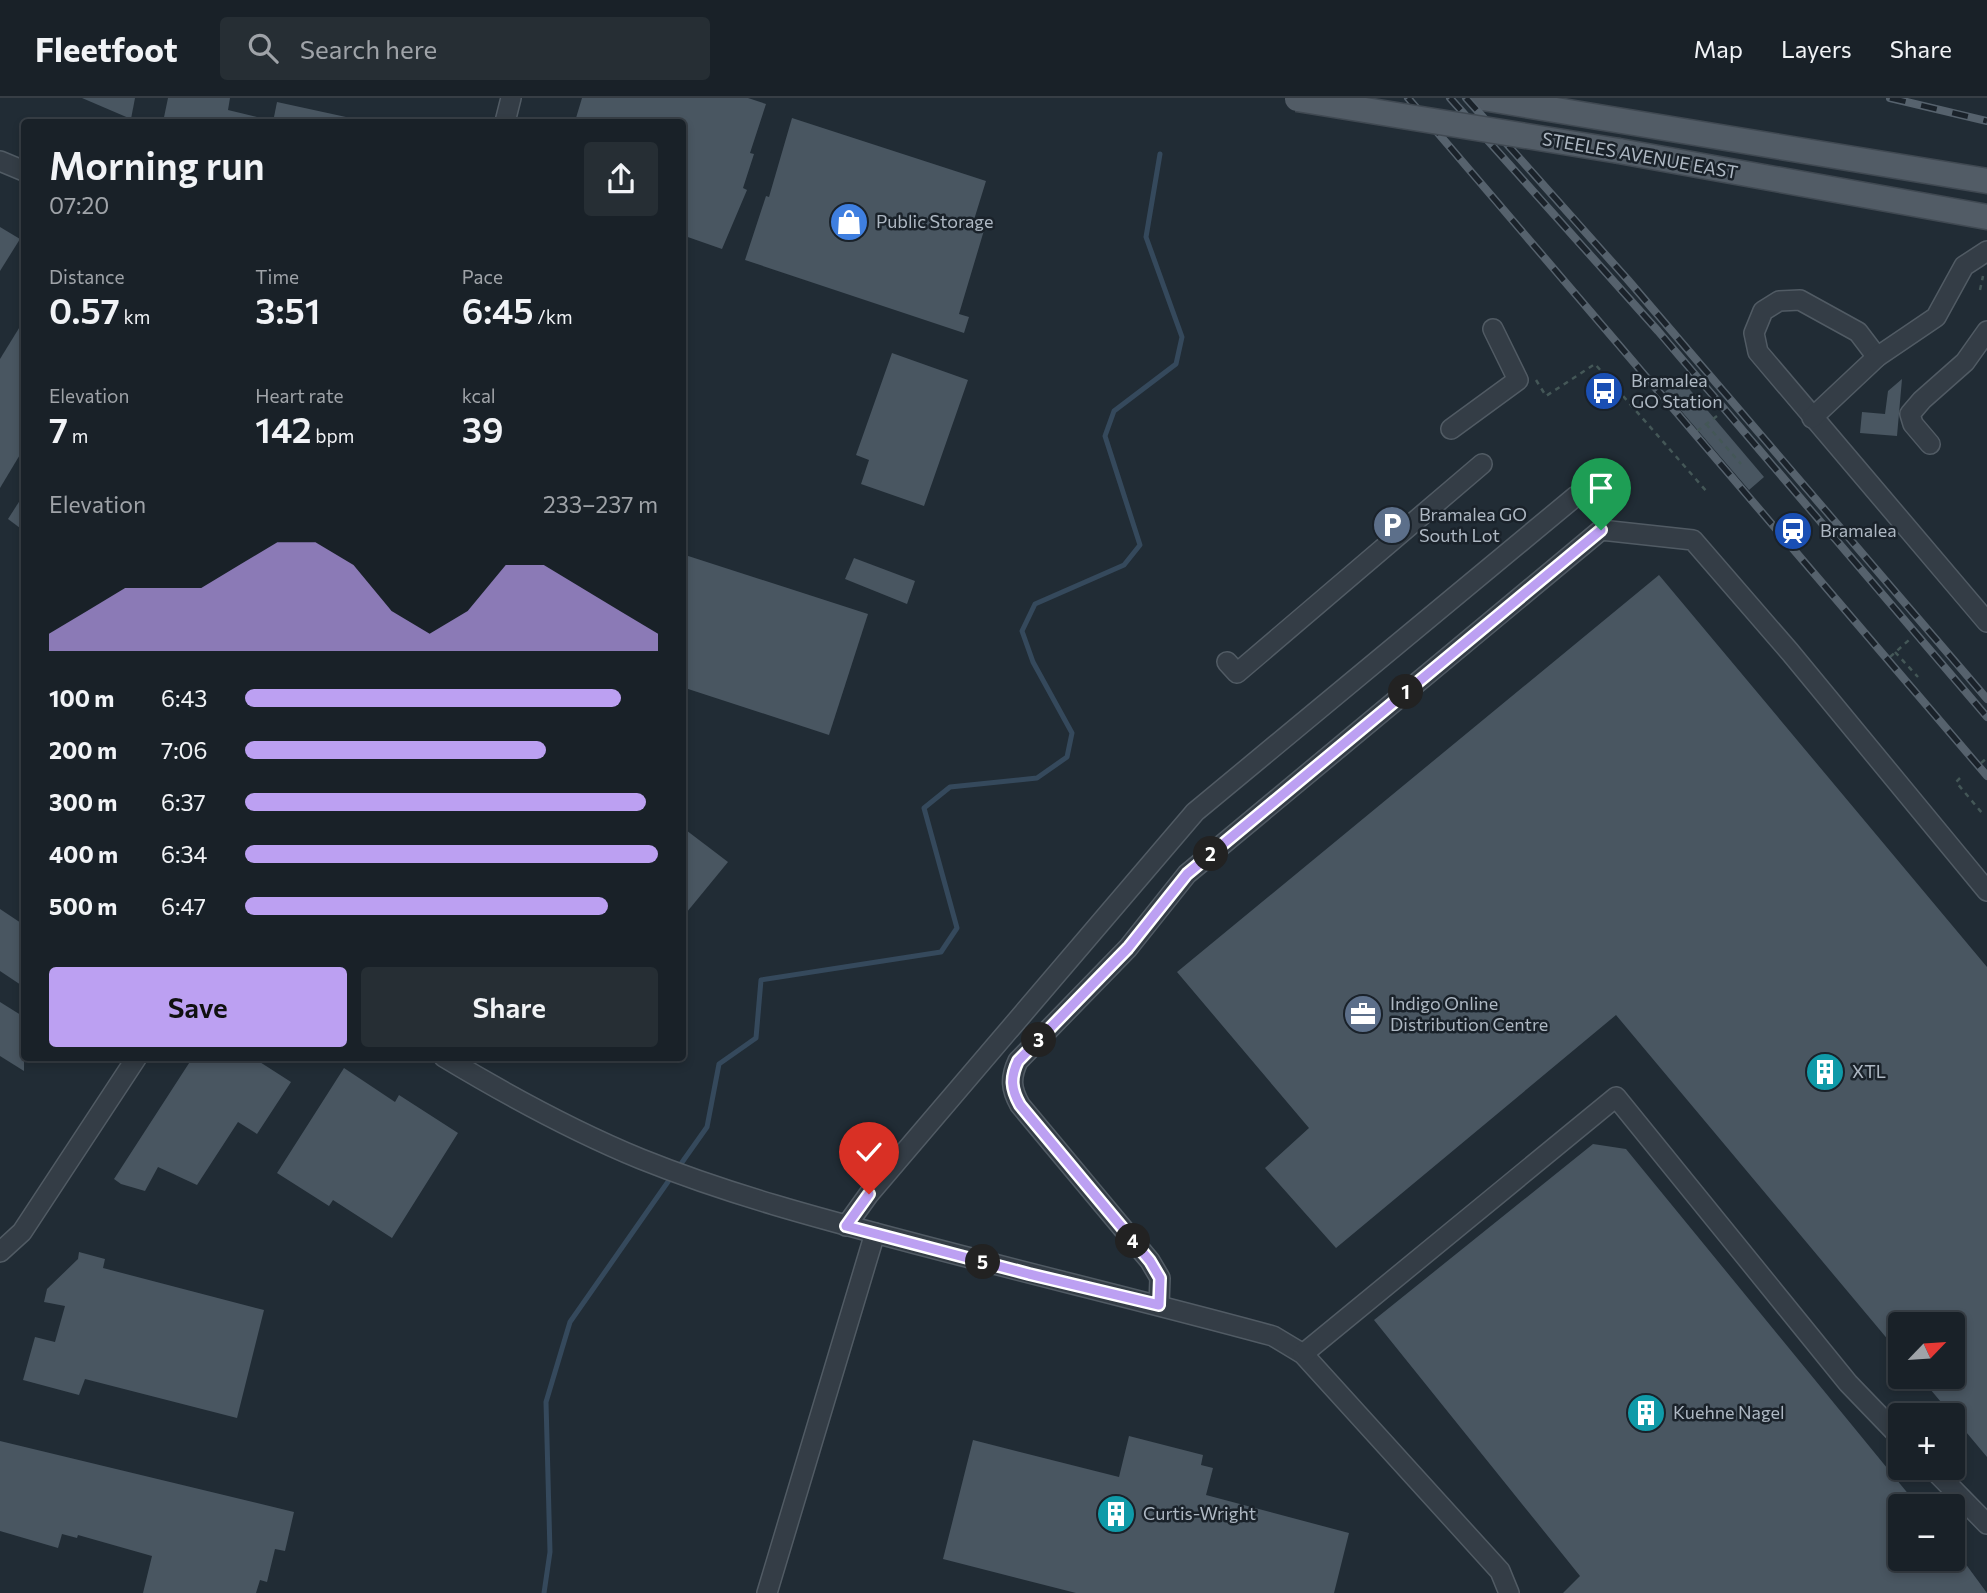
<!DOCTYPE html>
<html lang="en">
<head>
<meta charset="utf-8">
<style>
  :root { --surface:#192128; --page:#262e34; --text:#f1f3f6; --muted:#9fa3a8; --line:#373e45; --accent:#bca0f2 }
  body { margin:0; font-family:Commissioner,sans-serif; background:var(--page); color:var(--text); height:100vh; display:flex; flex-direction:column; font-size:26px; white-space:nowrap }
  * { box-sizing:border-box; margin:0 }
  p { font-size:23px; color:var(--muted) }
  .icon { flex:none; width:38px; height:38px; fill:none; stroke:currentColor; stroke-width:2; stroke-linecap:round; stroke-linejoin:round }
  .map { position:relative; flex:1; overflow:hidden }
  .sheet { position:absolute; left:21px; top:21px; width:665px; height:942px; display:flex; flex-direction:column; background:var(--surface); border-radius:7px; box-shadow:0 4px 10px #0003,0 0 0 2px var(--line) }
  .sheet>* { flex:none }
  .needle { width:46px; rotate:65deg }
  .buttons { position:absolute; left:1888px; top:1214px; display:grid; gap:14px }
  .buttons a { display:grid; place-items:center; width:77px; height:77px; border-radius:7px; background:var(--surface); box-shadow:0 4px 10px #0003,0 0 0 2px var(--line); font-size:35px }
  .pin { position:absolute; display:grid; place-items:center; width:60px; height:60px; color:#fff; margin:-72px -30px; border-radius:50% 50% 50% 0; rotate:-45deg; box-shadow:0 0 7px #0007 }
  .pin .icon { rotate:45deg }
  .km { position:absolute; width:35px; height:35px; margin:-18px; border-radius:50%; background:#222; color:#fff; font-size:19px; line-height:35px; text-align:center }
  .round { display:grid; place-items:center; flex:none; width:74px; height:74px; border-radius:7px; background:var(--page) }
  .summary { display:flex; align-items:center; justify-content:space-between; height:119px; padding:0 28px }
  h1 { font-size:38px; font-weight:600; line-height:52px }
  .stats { display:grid; grid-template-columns:repeat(3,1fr); gap:10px; height:119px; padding:7px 28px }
  .stats div { display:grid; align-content:center }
  .stats b { font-size:35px; font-weight:600 }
  .stats small { font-size:19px; font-weight:400 }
  .stats p { font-size:19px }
  .chart { height:196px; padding:14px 28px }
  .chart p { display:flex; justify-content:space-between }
  .chart svg { width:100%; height:126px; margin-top:7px; fill:var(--accent); opacity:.7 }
  .action { display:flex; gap:14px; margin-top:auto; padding:14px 28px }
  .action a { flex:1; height:80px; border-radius:7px; background:var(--accent); color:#111; font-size:28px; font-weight:600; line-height:80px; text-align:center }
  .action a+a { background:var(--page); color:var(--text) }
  ul { padding:0 28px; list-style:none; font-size:23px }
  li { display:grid; grid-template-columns:112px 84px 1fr; align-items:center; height:52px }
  li i { height:18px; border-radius:9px; background:var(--accent) }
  header { display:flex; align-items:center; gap:42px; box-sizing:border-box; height:98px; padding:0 35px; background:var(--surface); border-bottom:2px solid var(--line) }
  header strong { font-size:33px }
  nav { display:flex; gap:38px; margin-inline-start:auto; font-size:24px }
  .search { width:490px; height:63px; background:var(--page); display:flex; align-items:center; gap:18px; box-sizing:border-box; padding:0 24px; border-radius:7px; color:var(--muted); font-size:26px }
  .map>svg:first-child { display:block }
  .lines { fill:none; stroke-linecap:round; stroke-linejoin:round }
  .stream { stroke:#35495c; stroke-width:5 }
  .building { fill:#495661 }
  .minor-casing { stroke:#515b64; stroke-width:22 }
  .major-casing { stroke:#404952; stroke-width:27 }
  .path { stroke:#445757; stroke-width:2.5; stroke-dasharray:5 5; stroke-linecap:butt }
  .minor { stroke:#343d46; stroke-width:19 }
  .major { stroke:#525c66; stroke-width:24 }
  .rail-casing { stroke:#56626d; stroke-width:8 }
  .rail { stroke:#1a222a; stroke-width:5; stroke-dasharray:16; stroke-linecap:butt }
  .major-bridge-casing { stroke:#404952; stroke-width:27; stroke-linecap:butt }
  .major-bridge { stroke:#525c66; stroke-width:24 }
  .route-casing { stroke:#fff; stroke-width:14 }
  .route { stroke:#bca0f2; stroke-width:9 }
  .labels { text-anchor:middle; stroke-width:5; stroke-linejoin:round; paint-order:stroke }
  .street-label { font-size:18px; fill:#aeb8c3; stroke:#1a222a }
  .poi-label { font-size:18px; fill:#aeb8c3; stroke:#1a222a; text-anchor:start }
</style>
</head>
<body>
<header>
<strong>Fleetfoot</strong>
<div class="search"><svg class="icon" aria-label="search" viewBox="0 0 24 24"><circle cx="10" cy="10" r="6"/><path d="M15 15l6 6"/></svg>Search here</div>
<nav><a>Map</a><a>Layers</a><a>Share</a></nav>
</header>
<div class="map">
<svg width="1987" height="1495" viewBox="0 0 1987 1495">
  <rect width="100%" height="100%" fill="#212c35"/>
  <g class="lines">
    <g class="stream">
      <path d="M678 1070 707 1029 719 966 756 940 761 882 941 854 957 830 924 710 950 689 1037 680 1067 659 1072 635 1033 564 1022 533 1035 506 1124 467 1140 447 1105 338 1114 313 1176 266 1182 239 1146 139 1160 56"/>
      <path d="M544 1495 550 1454 546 1304 570 1224 672 1078"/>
    </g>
  </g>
  <g class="building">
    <path d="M82 0H135L131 21Z"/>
    <path d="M168 0H230L228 12 257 19 256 24H163Z"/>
    <path d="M582 0H748L766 6 750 55 754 56 743 90 747 92 722 151 682 137V24H588L576 20Z"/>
    <path d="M277 4 346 19 345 24H273Z"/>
    <path d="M792 20 986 83 973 125 985 129 959 216 969 219 964 235 745 162 766 98 769 99Z"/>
    <path d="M0 129 20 141 0 173Z"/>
    <path d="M24 222V350L0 390V261Z"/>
    <path d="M892 255 968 282 924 408 861 386 869 362 856 357Z"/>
    <path d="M1680 280 1764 379 1749 392 1665 294Z"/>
    <path d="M1902 281 1897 338 1860 335 1862 314 1885 316 1888 293Z"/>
    <path d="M24 396V433L8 421Z"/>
    <path d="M682 456 868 516 829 637 682 589Z"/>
    <path d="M854 460 915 483 907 506 845 481Z"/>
    <path d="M1659 477 1987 869V1359L1920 1279H1953V1227H1900V1256L1616 917 1336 1150 1265 1070 1309 1030 1177 874Z"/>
    <path d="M682 729 728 764 682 820Z"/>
    <path d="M0 811 24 827V889L0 873Z"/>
    <path d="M0 904 24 919V973L0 958Z"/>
    <path d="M193 959H252L291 984 257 1036 238 1024 197 1087 158 1069 145 1093 121 1086 114 1081Z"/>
    <path d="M344 970 395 1004 399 997 458 1035 392 1140 333 1102 329 1108 277 1075Z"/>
    <path d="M1593 1046 1626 1051 1919 1409H1900V1461H1962L1987 1495H1563L1580 1478 1374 1222Z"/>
    <path d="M79 1154 105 1161 103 1170 264 1212 237 1320 85 1281 79 1297 23 1282 35 1239 55 1244 65 1208 44 1204 47 1191 78 1161Z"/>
    <path d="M1129 1338 1203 1357 1201 1367 1213 1370 1206 1397 1349 1435 1334 1495H1076L943 1461 973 1342 1119 1379Z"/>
    <path d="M0 1343 294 1414 285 1453 275 1451 267 1484 260 1482 256 1495H143L152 1458 78 1437 77 1440 62 1436 58 1450 0 1433Z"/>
  </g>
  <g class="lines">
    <defs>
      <g id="minor">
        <path d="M505 24 511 0"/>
        <path d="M0 63 24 73"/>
        <path d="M1877 259 1858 234 1800 202 1779 203 1763 213 1754 235 1758 254 1987 524"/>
        <path d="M1812 320 1877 259 1936 219 1964 168 1987 153"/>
        <path d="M1451 331 1518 282 1493 231"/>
        <path d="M1930 346 1913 326 1910 316 1922 302 1965 264 1987 233"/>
        <path d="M1227 564 1237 575 1482 366"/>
        <path d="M444 959C507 997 573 1033 641 1061 728 1096 818 1120 909 1144 1030 1176 1152 1205 1273 1238L1303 1256 1500 1473 1509 1495"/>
        <path d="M846 1128 869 1096 1195 714 1576 398"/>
        <path d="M0 1154 22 1134 137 959"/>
        <path d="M1159 1207 1160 1180 1150 1163 1020 1007C1011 991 1010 980 1018 963L1128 850 1187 776 1601 432 1693 442 1790 554 1987 793"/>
        <path d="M1303 1256 1616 999 1848 1285 1900 1339"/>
        <path d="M1932 1370 1987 1426"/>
        <path d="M767 1495 875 1135"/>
      </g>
      <g id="major">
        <path d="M1483 0 1987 83"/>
        <path d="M1619 53 1987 119"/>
      </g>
    </defs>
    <use href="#minor" class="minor-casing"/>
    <use href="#major" class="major-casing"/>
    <g class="path">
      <path d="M1980 192 1983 178"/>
      <path d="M1536 282 1546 298 1595 266 1708 395"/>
      <path d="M1706 326 1741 366"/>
      <path d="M1697 333 1717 318"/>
      <path d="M1895 554 1918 579"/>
      <path d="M1890 559 1909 542"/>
      <path d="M1981 665 1987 660"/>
      <path d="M1960 680 1956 684 1982 715"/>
    </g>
    <use href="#minor" class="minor"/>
    <use href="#major" class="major"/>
    <defs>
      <g id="rail">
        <path d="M1408 0 1987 678"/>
        <path d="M1450 0 1658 233 1987 619"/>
        <path d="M1466 0 1628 182 1987 601"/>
        <path d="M1890 0 1987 23"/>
      </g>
    </defs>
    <use href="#rail" class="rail-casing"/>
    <use href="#rail" class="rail"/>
    <defs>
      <path id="major-bridge" d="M1297 1 1619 53"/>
    </defs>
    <use href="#major-bridge" class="major-bridge-casing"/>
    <use href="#major-bridge" class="major-bridge"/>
  </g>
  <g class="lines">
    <defs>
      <path id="route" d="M869 1096 846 1128 1029 1176 1159 1207 1160 1180 1150 1163 1020 1007C1011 991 1010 980 1018 963L1128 850 1187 776 1601 432"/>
    </defs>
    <use href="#route" class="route-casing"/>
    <use href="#route" class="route"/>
  </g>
  <defs>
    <symbol id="shop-disc" viewBox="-11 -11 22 22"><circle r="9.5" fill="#3f7fe0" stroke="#1a222a"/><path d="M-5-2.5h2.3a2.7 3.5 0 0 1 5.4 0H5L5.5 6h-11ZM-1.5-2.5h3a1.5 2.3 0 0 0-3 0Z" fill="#fff"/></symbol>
    <symbol id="bus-disc" viewBox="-11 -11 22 22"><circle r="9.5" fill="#1a4fb4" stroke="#1a222a"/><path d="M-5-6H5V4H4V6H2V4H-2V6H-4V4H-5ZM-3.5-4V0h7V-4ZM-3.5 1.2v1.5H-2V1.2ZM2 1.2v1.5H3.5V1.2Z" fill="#fff"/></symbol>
    <symbol id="parking-disc" viewBox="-11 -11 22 22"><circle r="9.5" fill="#5c6f8a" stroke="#1a222a"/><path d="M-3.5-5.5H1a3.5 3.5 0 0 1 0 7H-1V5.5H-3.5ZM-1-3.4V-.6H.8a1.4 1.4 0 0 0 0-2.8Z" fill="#fff"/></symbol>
    <symbol id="station-disc" viewBox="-11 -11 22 22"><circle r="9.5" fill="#1a4fb4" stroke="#1a222a"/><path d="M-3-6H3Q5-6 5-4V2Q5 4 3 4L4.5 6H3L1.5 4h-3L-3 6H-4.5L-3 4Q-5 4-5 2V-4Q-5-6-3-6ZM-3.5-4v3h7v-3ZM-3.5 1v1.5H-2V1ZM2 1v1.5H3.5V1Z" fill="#fff"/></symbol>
    <symbol id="office-disc" viewBox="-11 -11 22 22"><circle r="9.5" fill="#5c6f8a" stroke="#1a222a"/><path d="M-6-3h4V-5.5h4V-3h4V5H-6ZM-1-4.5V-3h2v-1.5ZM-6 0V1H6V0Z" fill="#fff"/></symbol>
    <symbol id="building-disc" viewBox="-11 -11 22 22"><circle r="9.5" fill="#0f9aa8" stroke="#1a222a"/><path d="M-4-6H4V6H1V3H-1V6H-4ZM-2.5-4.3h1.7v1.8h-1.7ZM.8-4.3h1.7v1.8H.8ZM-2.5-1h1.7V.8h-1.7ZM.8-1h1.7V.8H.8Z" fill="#fff"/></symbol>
  </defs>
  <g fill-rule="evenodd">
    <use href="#shop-disc" x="827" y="102" width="44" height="44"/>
    <use href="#bus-disc" x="1582" y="271" width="44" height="44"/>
    <use href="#parking-disc" x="1370" y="405" width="44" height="44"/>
    <use href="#station-disc" x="1771" y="411" width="44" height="44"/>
    <use href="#office-disc" x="1341" y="894" width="44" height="44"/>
    <use href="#building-disc" x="1803" y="952" width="44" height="44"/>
    <use href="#building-disc" x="1624" y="1293" width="44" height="44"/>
    <use href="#building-disc" x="1094" y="1394" width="44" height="44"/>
  </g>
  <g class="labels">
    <g class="street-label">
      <text transform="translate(1640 58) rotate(10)" y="6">STEELES AVENUE EAST</text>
    </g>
    <g class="poi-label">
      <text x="876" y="130">Public Storage</text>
      <text x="1631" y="289">Bramalea<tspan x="1631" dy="21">GO Station</tspan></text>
      <text x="1419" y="423">Bramalea GO<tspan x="1419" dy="21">South Lot</tspan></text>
      <text x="1820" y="439">Bramalea</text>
      <text x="1390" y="912">Indigo Online<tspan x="1390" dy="21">Distribution Centre</tspan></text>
      <text x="1852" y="980">XTL</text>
      <text x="1673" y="1321">Kuehne Nagel</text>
      <text x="1143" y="1422">Curtis-Wright</text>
    </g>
  </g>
</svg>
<div class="buttons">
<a><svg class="needle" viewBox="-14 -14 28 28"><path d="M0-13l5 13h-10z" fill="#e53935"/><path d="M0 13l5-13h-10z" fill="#9fa3a8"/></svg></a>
<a>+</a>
<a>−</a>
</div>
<div class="pin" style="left:1601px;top:432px;background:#1e9e55"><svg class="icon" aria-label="arrive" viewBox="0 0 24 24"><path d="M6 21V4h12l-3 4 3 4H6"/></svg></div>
<div class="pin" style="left:869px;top:1096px;background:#d93025"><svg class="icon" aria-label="check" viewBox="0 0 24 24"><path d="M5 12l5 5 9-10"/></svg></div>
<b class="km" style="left:1406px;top:594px">1</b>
<b class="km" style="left:1211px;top:756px">2</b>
<b class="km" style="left:1039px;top:942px">3</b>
<b class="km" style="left:1133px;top:1143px">4</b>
<b class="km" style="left:983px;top:1164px">5</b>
<section class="sheet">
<div class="summary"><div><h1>Morning run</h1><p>07:20</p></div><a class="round"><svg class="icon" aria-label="share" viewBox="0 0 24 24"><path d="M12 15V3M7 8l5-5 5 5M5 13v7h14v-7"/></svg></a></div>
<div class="stats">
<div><p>Distance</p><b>0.57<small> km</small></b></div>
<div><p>Time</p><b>3:51</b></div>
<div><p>Pace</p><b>6:45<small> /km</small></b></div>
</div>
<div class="stats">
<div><p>Elevation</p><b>7<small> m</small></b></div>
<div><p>Heart rate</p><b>142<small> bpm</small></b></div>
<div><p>kcal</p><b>39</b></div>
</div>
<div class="chart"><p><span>Elevation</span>233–237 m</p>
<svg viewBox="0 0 160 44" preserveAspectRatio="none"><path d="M0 44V38L10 30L20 22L30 22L40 22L50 14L60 6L70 6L80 14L90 30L100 38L110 30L120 14L130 14L140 22L150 30L160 38V44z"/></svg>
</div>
<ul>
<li><b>100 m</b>6:43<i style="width:91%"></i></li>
<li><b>200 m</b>7:06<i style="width:73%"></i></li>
<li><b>300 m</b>6:37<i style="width:97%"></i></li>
<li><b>400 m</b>6:34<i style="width:100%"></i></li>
<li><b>500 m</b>6:47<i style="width:88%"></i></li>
</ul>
<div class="action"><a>Save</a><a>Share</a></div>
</section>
</div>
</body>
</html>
